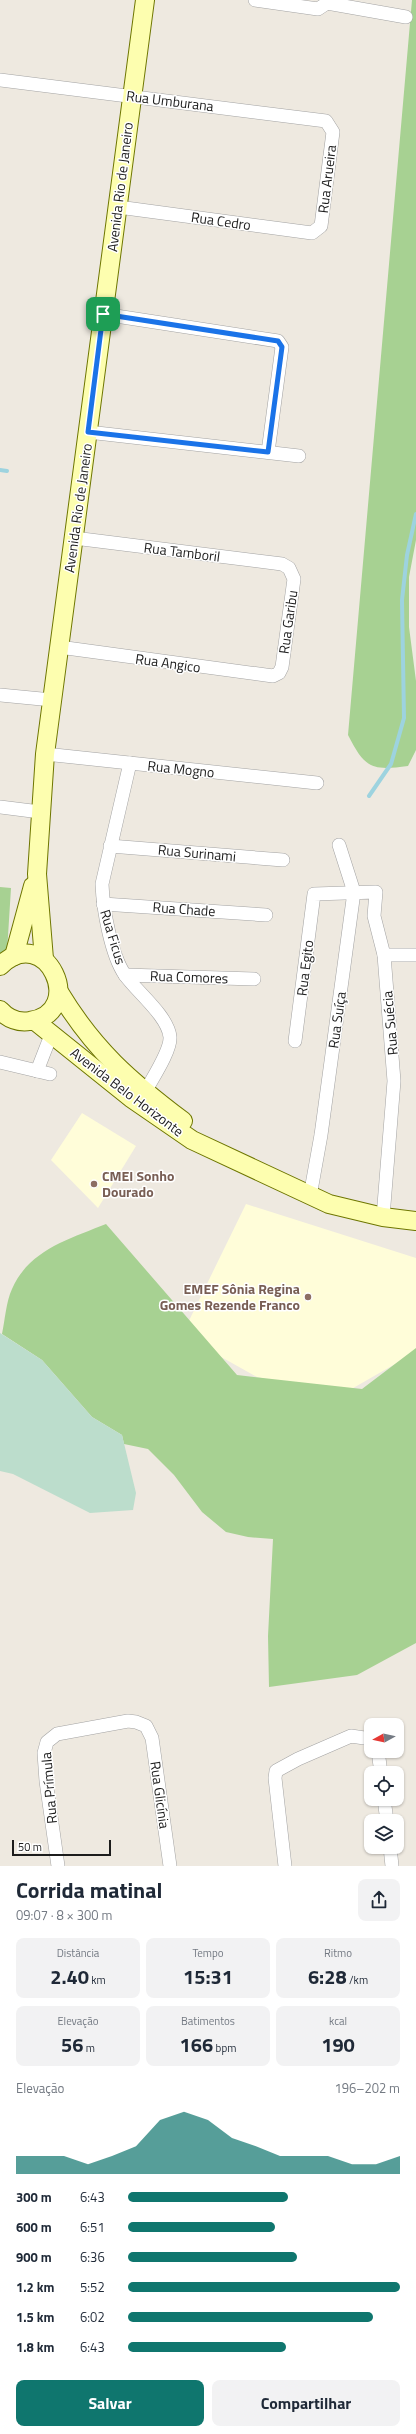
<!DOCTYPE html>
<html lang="pt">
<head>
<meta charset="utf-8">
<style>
  :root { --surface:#fff; --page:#f2f2f3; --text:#1f2937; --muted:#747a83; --accent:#0f766e }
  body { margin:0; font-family:"Titillium Web",sans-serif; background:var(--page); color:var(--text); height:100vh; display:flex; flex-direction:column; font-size:15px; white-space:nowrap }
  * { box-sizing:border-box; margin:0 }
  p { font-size:13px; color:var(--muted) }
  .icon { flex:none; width:22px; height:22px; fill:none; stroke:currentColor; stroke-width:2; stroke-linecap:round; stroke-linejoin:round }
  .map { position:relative; height:1866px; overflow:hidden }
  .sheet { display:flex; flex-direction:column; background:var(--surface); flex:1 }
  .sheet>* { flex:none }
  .needle { width:26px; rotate:262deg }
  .controls { position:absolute; left:364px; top:1718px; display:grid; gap:8px }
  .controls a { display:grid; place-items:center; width:40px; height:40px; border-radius:8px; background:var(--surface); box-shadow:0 1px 3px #0004; font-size:20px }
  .scale { position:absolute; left:12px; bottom:10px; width:99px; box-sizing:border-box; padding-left:4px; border:2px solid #1c1c1c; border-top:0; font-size:11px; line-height:14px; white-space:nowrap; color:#1c1c1c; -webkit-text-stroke:3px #fff; paint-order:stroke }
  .pin { position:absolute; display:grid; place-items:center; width:34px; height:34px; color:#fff; margin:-17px; border-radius:8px; box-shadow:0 2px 6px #0006 }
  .round { display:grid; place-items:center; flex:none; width:42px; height:42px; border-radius:8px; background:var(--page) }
  .overview { display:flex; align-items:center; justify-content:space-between; height:68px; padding:0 16px }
  h1 { font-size:22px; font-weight:700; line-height:30px }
  .stats { display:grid; grid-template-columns:repeat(3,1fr); gap:6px; height:68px; padding:4px 16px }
  .stats div { display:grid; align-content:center; border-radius:8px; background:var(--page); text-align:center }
  .stats b { font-size:20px; font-weight:700 }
  .stats small { font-size:11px; font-weight:400 }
  .stats p { font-size:11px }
  .chart { height:112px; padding:8px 16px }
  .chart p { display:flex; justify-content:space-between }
  .chart svg { width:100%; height:72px; margin-top:4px; fill:var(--accent); opacity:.7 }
  .button { display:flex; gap:8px; margin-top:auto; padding:8px 16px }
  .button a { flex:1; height:46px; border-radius:8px; background:var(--accent); color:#fff; font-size:16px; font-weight:700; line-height:46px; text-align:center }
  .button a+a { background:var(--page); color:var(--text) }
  ul { padding:0 16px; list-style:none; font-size:13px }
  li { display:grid; grid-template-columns:64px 48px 1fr; align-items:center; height:30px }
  li i { height:10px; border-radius:5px; background:var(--accent) }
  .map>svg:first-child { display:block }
  .education { fill:#fffdd9 }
  .forest { fill:#a7d192 }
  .wetland { fill:#bcddcc }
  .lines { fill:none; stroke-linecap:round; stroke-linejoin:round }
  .stream { stroke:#9dd3df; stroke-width:4 }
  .street-casing { stroke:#a3a3a3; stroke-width:14 }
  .secondary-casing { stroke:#6e7600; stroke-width:20 }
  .street { stroke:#fff; stroke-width:13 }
  .secondary { stroke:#fdfeaf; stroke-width:18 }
  .route-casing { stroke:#fff; stroke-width:8 }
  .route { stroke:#1a73e8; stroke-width:5 }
  .education-dot { fill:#8d6e63; stroke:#fff; stroke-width:1.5 }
  .labels { text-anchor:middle; stroke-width:3; stroke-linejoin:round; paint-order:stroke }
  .street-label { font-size:14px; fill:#1c1c1c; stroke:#fff }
  .education-label { font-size:14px; font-weight:bold; fill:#785e54; stroke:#fff; text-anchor:start }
</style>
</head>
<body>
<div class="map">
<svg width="416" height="1866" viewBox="0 0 416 1866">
  <rect width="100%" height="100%" fill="#eee9e0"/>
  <g class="education">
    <path d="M82 1113 136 1146 98 1208 51 1160Z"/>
    <path d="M246 1204 416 1258V1352L341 1395 257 1377 182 1335Z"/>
  </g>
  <g class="forest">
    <path d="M412 0H416V540L409 577V627L416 681V750L408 766C371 771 365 768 348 735Z"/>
    <path d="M0 887 11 888 7 952 0 959Z"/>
    <path d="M106 1224 237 1375 362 1389 416 1348V1643L357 1675 269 1687 268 1636 273 1539 248 1537 226 1532 202 1512 174 1475 148 1449 124 1444 122 1435 92 1417 42 1360 2 1334C5 1320 6 1302 12 1289 29 1250 69 1239 106 1224Z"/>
  </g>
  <path class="wetland" d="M0 1333 42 1360 92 1417 122 1435 136 1493 133 1510 90 1513 13 1474 0 1471Z"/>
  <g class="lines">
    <g class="stream">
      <path d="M0 470 7 471"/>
      <path d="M369 796 391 764 404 718 402 600 407 555 416 514"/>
    </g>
    <defs>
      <g id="street">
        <path d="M255 0 318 9 327 3"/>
        <path d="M327 3 406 17"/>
        <path d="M0 80 326 121 333 132 321 226 312 233 118 207"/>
        <path d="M103 314 278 341 282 347 268 452"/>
        <path d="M88 432 299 456"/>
        <path d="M59 647 273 676 279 673 282 667 294 579 289 568 282 564 74 538"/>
        <path d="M0 695 52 700"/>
        <path d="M45 754 317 783"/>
        <path d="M130 763 102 884C103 909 111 955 125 975 137 992 168 1016 170 1037 171 1051 152 1079 145 1092"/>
        <path d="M0 807 40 812"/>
        <path d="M110 846 283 860"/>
        <path d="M103 904 266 915"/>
        <path d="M384 955H416"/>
        <path d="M125 975 254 979"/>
        <path d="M295 1041 314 894 376 892 374 916 384 955 394 1081 383 1217"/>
        <path d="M0 1062 50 1074"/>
        <path d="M37 1071 51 1035"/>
        <path d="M310 1196 321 1135 354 892 339 845"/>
        <path d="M378 1751 381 1773"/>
        <path d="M384 1799 387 1821"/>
        <path d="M390 1847 392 1866"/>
        <path d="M58 1866 46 1781 44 1753 47 1742 57 1734 128 1721 136 1722 146 1726 152 1738 170 1866"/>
        <path d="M285 1866 275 1778 276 1771 298 1759 351 1736 371 1739"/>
      </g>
      <g id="secondary">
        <path d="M14 956 33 886"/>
        <path d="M44 959 37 874 45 754 145 0"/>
        <path d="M0 966C46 921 88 1012 30 1021 19 1023 8 1019 0 1010"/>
        <path d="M59 992C94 1050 130 1081 183 1121"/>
        <path d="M35 1021 131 1098 192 1140 329 1204 383 1217 416 1221"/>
      </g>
    </defs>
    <use href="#street" class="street-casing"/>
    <use href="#secondary" class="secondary-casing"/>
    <use href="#street" class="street"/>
    <use href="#secondary" class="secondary"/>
  </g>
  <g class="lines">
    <defs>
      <path id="route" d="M103 314 278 341 282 347 268 452 88 432Z"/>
    </defs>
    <use href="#route" class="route-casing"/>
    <use href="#route" class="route"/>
  </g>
  <g class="education-dot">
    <circle cx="94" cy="1184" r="4"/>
    <circle cx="308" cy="1297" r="4"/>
  </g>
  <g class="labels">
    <g class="street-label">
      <text transform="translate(170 101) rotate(7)" y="5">Rua Umburana</text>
      <text transform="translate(327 179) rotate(-83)" y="5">Rua Arueira</text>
      <text transform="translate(120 187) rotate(-83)" y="5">Avenida Rio de Janeiro</text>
      <text transform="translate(221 221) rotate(8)" y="5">Rua Cedro</text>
      <text transform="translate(78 508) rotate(-82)" y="5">Avenida Rio de Janeiro</text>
      <text transform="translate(182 552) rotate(7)" y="5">Rua Tamboril</text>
      <text transform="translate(288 622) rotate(-82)" y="5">Rua Garibu</text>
      <text transform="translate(168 663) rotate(8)" y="5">Rua Angico</text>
      <text transform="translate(181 769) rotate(6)" y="5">Rua Mogno</text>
      <text transform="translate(197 853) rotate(5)" y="5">Rua Surinami</text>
      <text transform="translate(184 909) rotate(4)" y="5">Rua Chade</text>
      <text transform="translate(113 937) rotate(73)" y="5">Rua Ficus</text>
      <text transform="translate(305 968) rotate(-83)" y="5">Rua Egito</text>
      <text transform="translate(189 977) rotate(2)" y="5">Rua Comores</text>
      <text transform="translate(337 1020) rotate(-82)" y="5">Rua Suíça</text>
      <text transform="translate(390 1023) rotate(-95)" y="5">Rua Suécia</text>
      <text transform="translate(127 1092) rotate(37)" y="5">Avenida Belo Horizonte</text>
      <text transform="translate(49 1788) rotate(-95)" y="5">Rua Prímula</text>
      <text transform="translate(160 1795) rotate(82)" y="5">Rua Glicínia</text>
    </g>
    <g class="education-label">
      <text x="102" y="1181">CMEI Sonho<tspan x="102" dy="16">Dourado</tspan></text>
      <text x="300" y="1294" text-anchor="end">EMEF Sônia Regina<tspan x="300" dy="16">Gomes Rezende Franco</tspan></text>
    </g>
  </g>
</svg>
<div class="controls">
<a><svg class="needle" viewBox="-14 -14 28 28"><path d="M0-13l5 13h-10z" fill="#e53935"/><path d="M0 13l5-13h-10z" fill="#747a83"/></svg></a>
<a><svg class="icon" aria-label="locate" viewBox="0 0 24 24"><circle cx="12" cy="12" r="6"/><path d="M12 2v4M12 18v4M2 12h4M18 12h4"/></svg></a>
<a><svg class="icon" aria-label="layers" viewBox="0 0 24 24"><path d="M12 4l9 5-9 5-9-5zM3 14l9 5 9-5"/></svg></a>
</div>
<div class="scale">50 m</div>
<div class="pin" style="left:103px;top:314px;background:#1e9e55"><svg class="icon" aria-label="arrive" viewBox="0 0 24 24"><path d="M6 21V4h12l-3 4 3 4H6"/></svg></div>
</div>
<section class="sheet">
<div class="overview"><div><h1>Corrida matinal</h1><p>09:07 · 8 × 300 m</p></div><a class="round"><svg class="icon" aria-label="share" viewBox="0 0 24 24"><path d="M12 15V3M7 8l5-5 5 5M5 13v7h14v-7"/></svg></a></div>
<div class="stats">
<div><p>Distância</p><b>2.40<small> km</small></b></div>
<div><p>Tempo</p><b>15:31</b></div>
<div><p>Ritmo</p><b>6:28<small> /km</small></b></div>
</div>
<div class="stats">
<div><p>Elevação</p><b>56<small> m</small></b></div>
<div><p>Batimentos</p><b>166<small> bpm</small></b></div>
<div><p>kcal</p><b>190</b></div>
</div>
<div class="chart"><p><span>Elevação</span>196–202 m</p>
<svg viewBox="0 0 160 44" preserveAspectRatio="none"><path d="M0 44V33L10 33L20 33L30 38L40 33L50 27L60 11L70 6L80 11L90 22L100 27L110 33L120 33L130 33L140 38L150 38L160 33V44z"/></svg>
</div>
<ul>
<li><b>300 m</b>6:43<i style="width:59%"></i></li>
<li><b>600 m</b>6:51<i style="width:54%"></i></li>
<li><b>900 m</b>6:36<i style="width:62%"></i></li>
<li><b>1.2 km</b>5:52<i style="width:100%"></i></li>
<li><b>1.5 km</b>6:02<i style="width:90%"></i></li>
<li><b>1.8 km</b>6:43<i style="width:58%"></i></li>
</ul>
<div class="button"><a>Salvar</a><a>Compartilhar</a></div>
</section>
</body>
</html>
